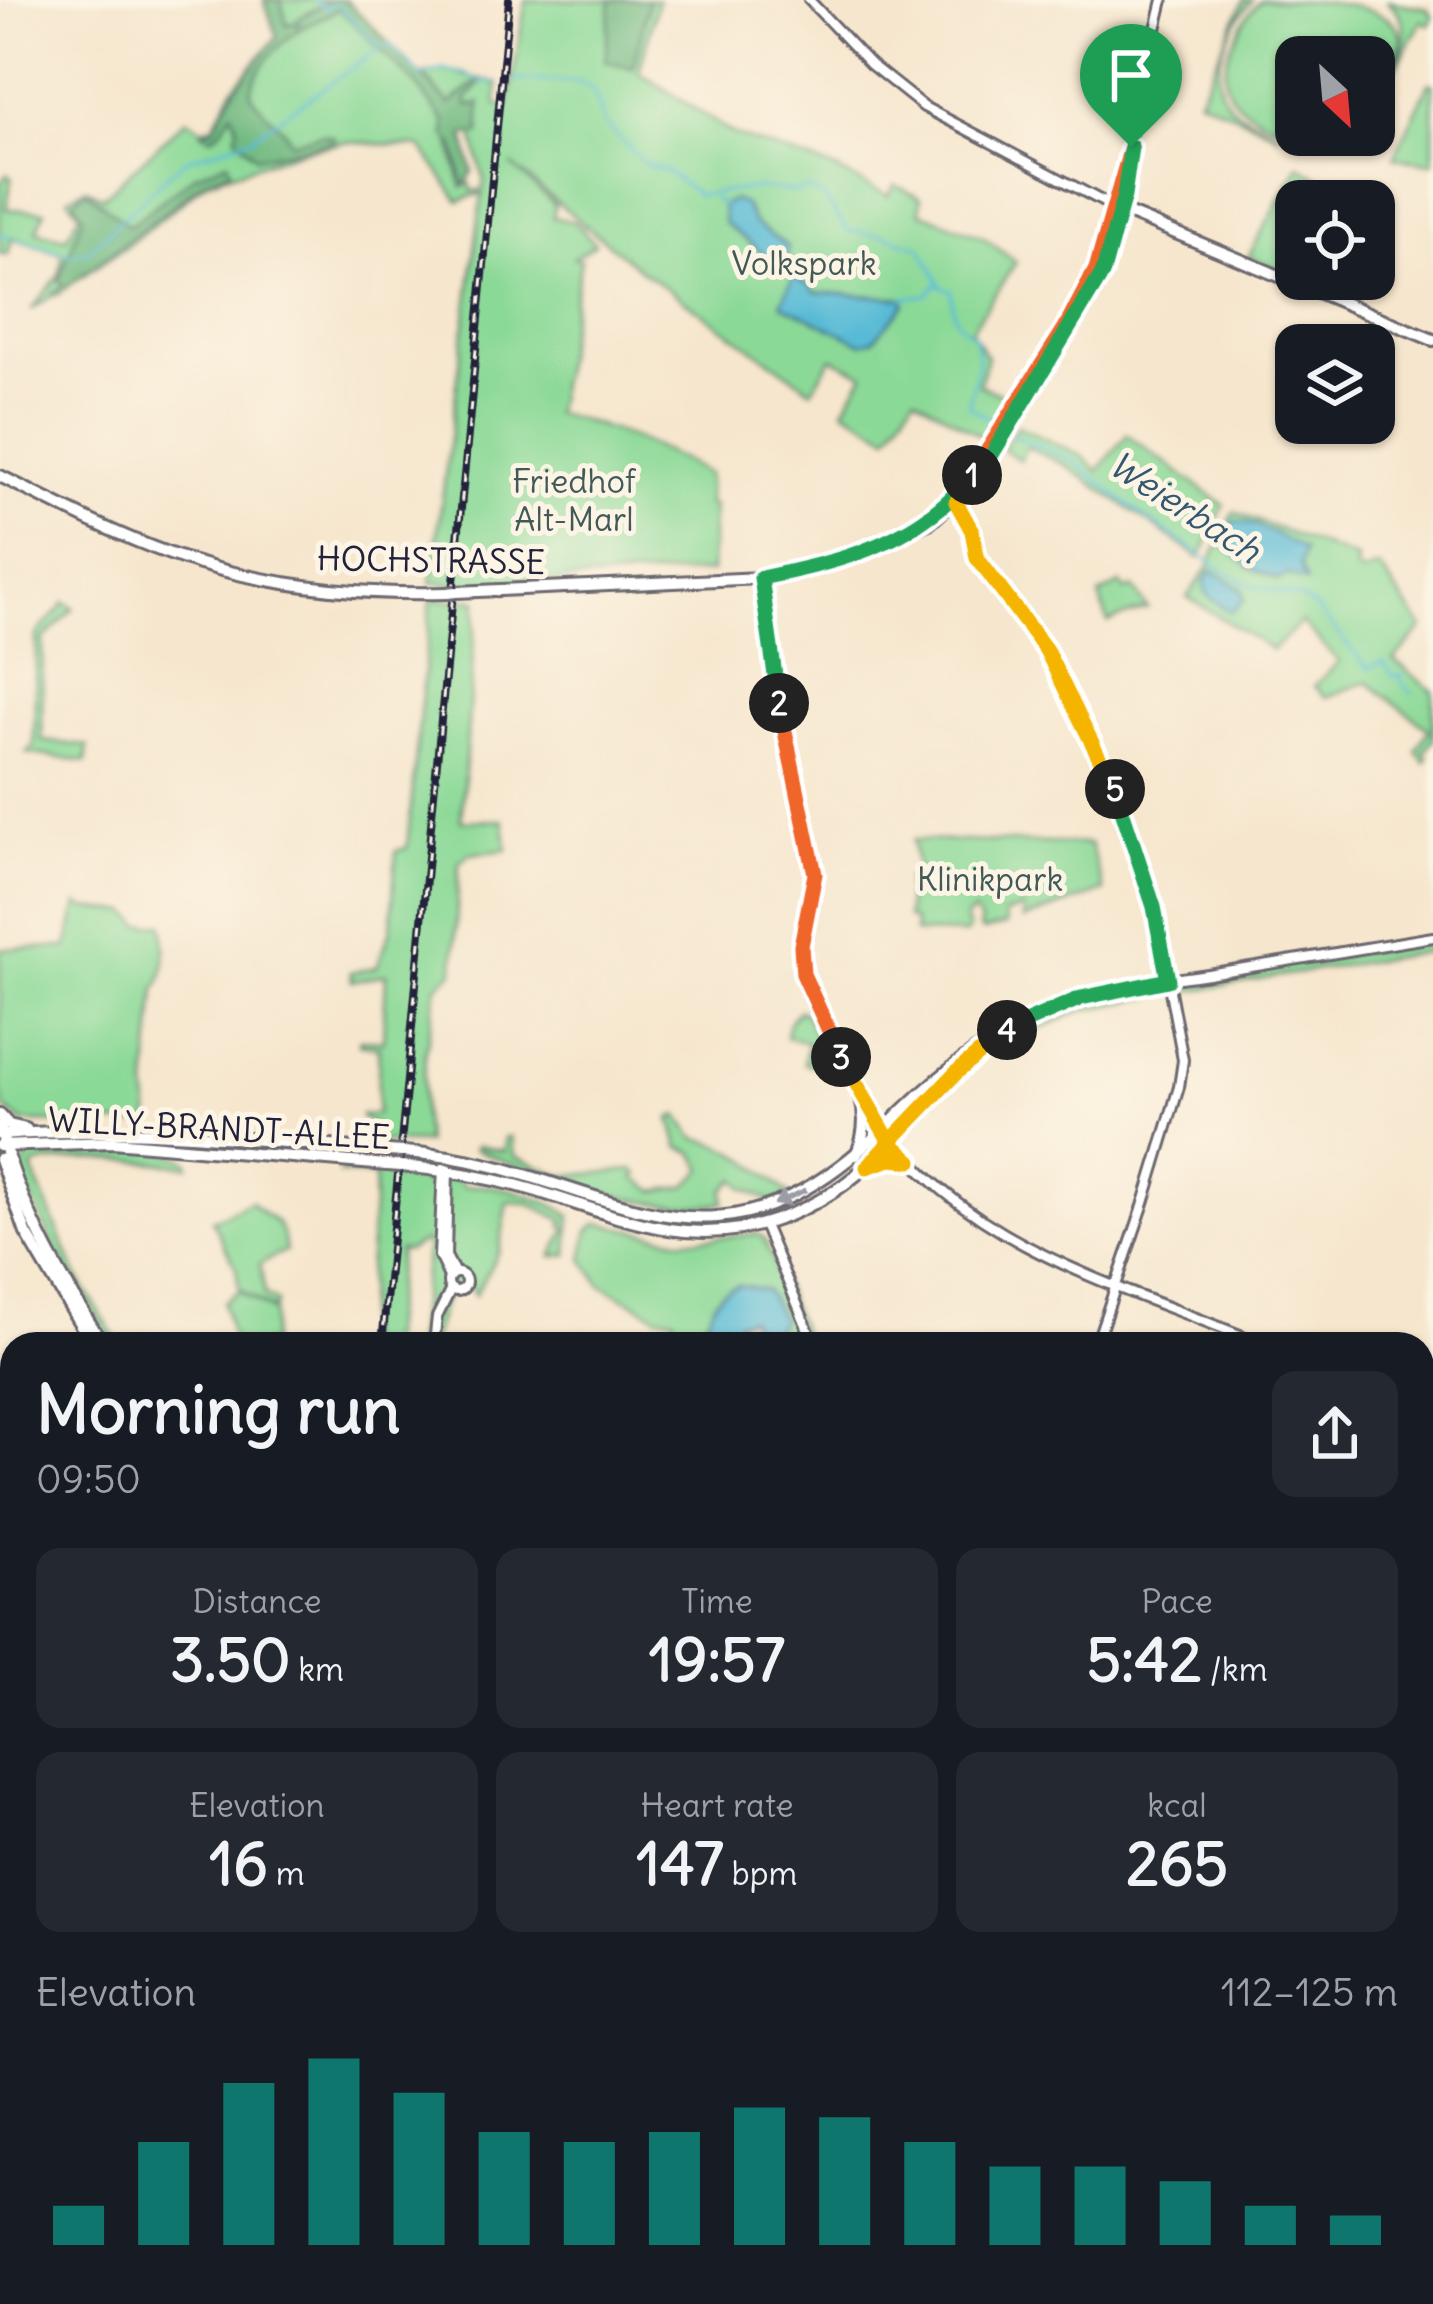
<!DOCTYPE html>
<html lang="en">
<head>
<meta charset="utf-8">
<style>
  :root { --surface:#171b24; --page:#242831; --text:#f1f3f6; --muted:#9ea1a6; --accent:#0f766e }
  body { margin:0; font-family:Delius,sans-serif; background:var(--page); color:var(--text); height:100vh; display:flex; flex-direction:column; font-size:45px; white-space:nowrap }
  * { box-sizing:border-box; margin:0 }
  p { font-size:39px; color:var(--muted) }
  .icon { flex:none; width:66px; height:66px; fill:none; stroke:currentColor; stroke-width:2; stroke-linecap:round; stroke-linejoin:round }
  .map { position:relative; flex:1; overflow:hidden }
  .side { position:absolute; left:0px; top:1332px; width:1434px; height:972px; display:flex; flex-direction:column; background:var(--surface); border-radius:36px 36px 0 0; box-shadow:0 3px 9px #0004 }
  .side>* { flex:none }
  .needle { width:78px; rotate:154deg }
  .buttons { position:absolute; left:1275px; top:36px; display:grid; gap:24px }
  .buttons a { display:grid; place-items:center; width:120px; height:120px; border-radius:24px; background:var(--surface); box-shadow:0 3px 9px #0004; font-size:60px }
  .pin { position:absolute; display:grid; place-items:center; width:102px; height:102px; color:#fff; margin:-123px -51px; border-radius:50% 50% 50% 0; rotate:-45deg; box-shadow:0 0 12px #0007 }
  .pin .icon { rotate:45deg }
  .km { position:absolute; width:60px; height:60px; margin:-30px; border-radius:50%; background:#222; color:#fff; font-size:33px; line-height:60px; text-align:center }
  .round { display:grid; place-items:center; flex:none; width:126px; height:126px; border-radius:24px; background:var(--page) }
  .summary { display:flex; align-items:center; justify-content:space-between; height:204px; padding:0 36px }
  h1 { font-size:66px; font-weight:800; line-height:90px }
  .stats { display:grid; grid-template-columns:repeat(3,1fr); gap:18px; height:204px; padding:12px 36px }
  .stats div { display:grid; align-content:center; border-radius:24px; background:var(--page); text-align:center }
  .stats b { font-size:60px; font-weight:800 }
  .stats small { font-size:33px; font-weight:400 }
  .stats p { font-size:33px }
  .chart { height:336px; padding:24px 36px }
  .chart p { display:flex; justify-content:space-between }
  .chart svg { width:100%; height:216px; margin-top:12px; stroke:var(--accent); stroke-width:6 }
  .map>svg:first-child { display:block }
  .green { fill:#8bd997; stroke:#567e69; stroke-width:3 }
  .forest { fill:#70b980; stroke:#496e5e; stroke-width:3 }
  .water { fill:#58bbd6; stroke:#3d6e88; stroke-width:3 }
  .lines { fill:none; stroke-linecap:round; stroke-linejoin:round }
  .stream { stroke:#58bbd6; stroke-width:3 }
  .tertiary-casing { stroke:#6c676e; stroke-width:14 }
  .secondary-casing { stroke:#6c676e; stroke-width:14 }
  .primary-casing { stroke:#6c676e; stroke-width:16 }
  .tertiary { stroke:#fff; stroke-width:8 }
  .secondary { stroke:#fff; stroke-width:8 }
  .primary { stroke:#fff; stroke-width:10 }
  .rail-casing { stroke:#22223b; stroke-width:8 }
  .rail { stroke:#fcf5e5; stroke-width:3; stroke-dasharray:9; stroke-linecap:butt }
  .primary-bridge-casing { stroke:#6c676e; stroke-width:16; stroke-linecap:butt }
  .primary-bridge { stroke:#fff; stroke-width:10 }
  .oneway { fill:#9c9ca7 }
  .split-1-casing { stroke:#fff; stroke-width:24 }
  .split-2-casing { stroke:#fff; stroke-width:24 }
  .split-3-casing { stroke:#fff; stroke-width:24 }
  .split-4-casing { stroke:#fff; stroke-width:24 }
  .split-5-casing { stroke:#fff; stroke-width:24 }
  .split-6-casing { stroke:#fff; stroke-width:24 }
  .split-7-casing { stroke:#fff; stroke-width:24 }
  .split-1 { stroke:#f0652b; stroke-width:15 }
  .split-2 { stroke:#22a559; stroke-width:15 }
  .split-3 { stroke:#f0652b; stroke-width:15 }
  .split-4 { stroke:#f5b400; stroke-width:15 }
  .split-5 { stroke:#22a559; stroke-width:15 }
  .split-6 { stroke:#f5b400; stroke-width:15 }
  .split-7 { stroke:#22a559; stroke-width:15 }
  .labels { text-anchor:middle; stroke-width:10; stroke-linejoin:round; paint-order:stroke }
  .park-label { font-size:33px; fill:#425957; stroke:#fcf5e5 }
  .street-label { font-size:33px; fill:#22223b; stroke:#fcf5e5 }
  .water-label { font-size:36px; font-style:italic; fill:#355871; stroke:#fcf5e5 }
</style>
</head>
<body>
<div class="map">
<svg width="1433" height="2304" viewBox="0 0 1433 2304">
  <rect width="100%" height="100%" fill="#fcf5e5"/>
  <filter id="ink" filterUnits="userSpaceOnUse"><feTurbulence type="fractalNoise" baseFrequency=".00833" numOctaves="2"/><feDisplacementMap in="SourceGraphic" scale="24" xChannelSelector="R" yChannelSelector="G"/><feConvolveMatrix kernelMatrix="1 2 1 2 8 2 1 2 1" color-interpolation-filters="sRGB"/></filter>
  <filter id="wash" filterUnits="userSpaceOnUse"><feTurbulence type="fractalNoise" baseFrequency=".004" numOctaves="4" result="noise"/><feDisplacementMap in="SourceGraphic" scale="48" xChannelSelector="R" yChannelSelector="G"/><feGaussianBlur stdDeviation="2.7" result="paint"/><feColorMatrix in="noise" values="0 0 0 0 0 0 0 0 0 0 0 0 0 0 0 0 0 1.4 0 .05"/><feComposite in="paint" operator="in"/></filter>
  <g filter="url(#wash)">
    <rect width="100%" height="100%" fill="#f6e6cd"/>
    <g class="green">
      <path d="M264 0H330L298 19 302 28 339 8C365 34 433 91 445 123 453 143 454 167 463 187L470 183 472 191 479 190V194L459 201 421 147 345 142 299 151 208 181 127 246 31 310 59 275 63 254 12 238 8 255 0 254V185L7 174 12 178 6 209 45 211 37 231 66 238 80 213 68 198 86 188 103 197 187 119 203 129 213 126 233 88 277 37Z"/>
      <path d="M526 0H611L633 67 649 0H658L639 72 736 136 832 168 888 196 895 185 921 198 920 212 983 237 1016 262 971 330 987 357 979 385 1013 399 987 440 915 396 889 436 844 409 864 374 832 358 812 390 642 271 511 165 555 205 553 217 575 222 595 244 574 258 581 260 554 413C608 426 660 447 708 474V505L713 506 711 572 485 585 431 583 484 180 473 134H479L478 104 468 106 465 100 480 81 450 105 423 74 447 70 498 84 497 105 508 107Z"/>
      <path d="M1244 0H1252C1229 27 1203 74 1230 105 1243 119 1267 124 1279 135L1199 98Z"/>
      <path d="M1261 0C1296 0 1409 0 1400 43 1398 61 1383 80 1374 95V57H1296V134C1249 113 1205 100 1234 40 1242 25 1248 11 1261 0Z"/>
      <path d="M1386 0 1427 9 1433 17 1430 25 1422 21 1377 101C1390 69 1426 31 1386 0Z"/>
      <path d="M1429 83 1433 85V163L1394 157Z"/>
      <path d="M1299 165 1330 185 1321 201H1296V247L1283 270 1248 257Z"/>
      <path d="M1017 426 1082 456 1098 471 1127 435 1224 505 1200 558 1064 464 1027 447 1020 460 1002 449Z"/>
      <path d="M1234 512 1357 559 1356 570 1363 573 1379 567 1423 628 1394 660 1433 691V741L1424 752 1428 757 1425 762 1416 751 1429 729 1367 682 1326 697 1314 686 1339 662 1301 622 1272 650 1187 597 1208 568Z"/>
      <path d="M1121 584 1126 591 1133 588 1148 608 1108 622 1099 595Z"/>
      <path d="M431 600H477L461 821 504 820 507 850 469 854 459 863 454 971 437 986 425 1057 422 1112 426 1143 372 1142V1123L362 1118 361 1115 377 1114 379 1047 359 1044 360 1039 383 1041 386 974 352 981 351 972 377 967 391 929 396 851 407 848Z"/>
      <path d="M64 602 74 608 43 640 42 741 88 746 86 762 27 753 34 746 36 637C43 622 58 617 64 602Z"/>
      <path d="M913 840 1090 844 1104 891 1023 920V908L1004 914 1006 925 983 931 979 928 981 922 974 912 965 919 969 929 966 934 915 933 914 921 907 918V879L917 876Z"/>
      <path d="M78 904 84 908 128 912 141 925 163 924C165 945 169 972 156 989L147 1085 150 1124 23 1122 5 1109 0 1088V949L67 947Z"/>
      <path d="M1433 941V951L1176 993 1174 985 1200 978Z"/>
      <path d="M1159 984 1161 995 1081 1011 976 1056C1033 1014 1090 997 1159 984Z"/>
      <path d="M798 1011 805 1013 828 1061 825 1068 804 1063 808 1043 786 1037 789 1022Z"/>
      <path d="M678 1115 695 1138C735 1145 759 1168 789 1194L771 1202 744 1188 736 1179 724 1189V1202C665 1220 532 1173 474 1149L477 1146 504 1151 505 1138 511 1137 514 1156 563 1176 634 1170 639 1174 635 1178 656 1191 685 1187 704 1169 693 1152 679 1147 671 1118Z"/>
      <path d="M67 1148C98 1149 164 1144 188 1161L189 1166C138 1161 85 1154 35 1165L32 1169 78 1278 120 1344H112L57 1254 20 1170 31 1152Z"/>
      <path d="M347 1167 416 1175 424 1182 457 1178 464 1187C495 1180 545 1198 571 1216L568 1255 552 1256 567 1229 562 1226 564 1221 528 1203 508 1202 499 1251 475 1295 468 1286 447 1291 431 1344H416L427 1246 424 1241 407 1251 399 1250 389 1344H363L375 1176 340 1173Z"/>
      <path d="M251 1201C271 1226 279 1209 286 1251L260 1264 265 1295 277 1302 274 1310 239 1289 236 1268 212 1220Z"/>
      <path d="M598 1223 683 1240 757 1234 764 1238 807 1344 788 1333 781 1344H766L782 1319 766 1290 736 1285 704 1322 699 1341 681 1344 671 1335 674 1317 658 1316 601 1285 583 1259 589 1230Z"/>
      <path d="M238 1291 274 1312 270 1344H233L223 1302Z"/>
      <path d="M1433 1509V1734L1422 1722V1519Z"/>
    </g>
    <g class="forest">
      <path d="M264 0H281L287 25 294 22 299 30C280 42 252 72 251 95 264 114 281 122 291 142L323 134 334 137V142L256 157 236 136 238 127 232 112 221 130 211 137 202 132 213 128 236 87 277 37Z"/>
      <path d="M330 0H346L450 104 479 80 481 83 466 100 468 106 480 103V134L464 135 473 172 463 187 455 147 446 136 445 122 417 86 339 9 303 28 297 20Z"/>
      <path d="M611 0H649L633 68 605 61Z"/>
      <path d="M228 161 231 170 206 180 57 295 52 293 63 285 59 280 83 216 74 201 86 190 129 226 195 175Z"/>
      <path d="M1433 2221V2304H1270L1267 2297 1281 2292H1422L1424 2222Z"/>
    </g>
    <g class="water">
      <path d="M734 200 745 205 754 223 787 246 788 259 794 268 790 274 724 223 722 205Z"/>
      <path d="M795 273 800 282 808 284 815 292 903 298 905 304 873 340 861 343 781 304Z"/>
      <path d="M1235 521 1256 525 1304 550 1300 566 1307 582 1287 575 1278 580 1248 566 1222 544Z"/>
      <path d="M1212 570 1242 589 1244 600 1231 612C1213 600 1193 591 1212 570Z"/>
      <path d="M741 1285 766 1290 782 1319 766 1344H739L752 1321 750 1318 737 1322 733 1344H692C715 1329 702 1290 741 1285Z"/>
    </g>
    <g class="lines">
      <g class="stream">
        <path d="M314 0 325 8 335 4"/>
        <path d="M387 43 403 57"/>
        <path d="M407 61 422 76 442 70 463 73"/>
        <path d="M467 74 483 82 496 83"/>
        <path d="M516 80 580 82 593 90 606 125 645 164 666 171 698 195 757 188 795 192 808 189 824 198 848 231 886 236 920 247 942 287 951 290C952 311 954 325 974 335 984 364 973 379 969 406L996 423"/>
        <path d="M175 169 185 160 251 138 381 48 339 7"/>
        <path d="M713 198 722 205"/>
        <path d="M0 235 12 237"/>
        <path d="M18 239 63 253"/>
        <path d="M67 254 87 252 172 171"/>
        <path d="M903 298 927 295 936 284 941 286"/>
        <path d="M1013 435 1072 460 1144 517 1231 575 1250 585 1301 598 1317 609 1368 668 1384 662 1394 677 1402 675V684L1412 693"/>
        <path d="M1422 2164 1433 2174"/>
      </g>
    </g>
  </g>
  <g filter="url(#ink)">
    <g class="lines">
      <defs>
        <g id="tertiary">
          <path d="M953 497 972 531 977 558 1048 652 1118 795 1154 906 1183 1060 1179 1087 1144 1203 1096 1344"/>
          <path d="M443 1168 439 1256 449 1277"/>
          <path d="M448 1169 446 1256 455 1273"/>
          <path d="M764 1225 814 1344"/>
          <circle cx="457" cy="1282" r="9"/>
          <path d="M434 1344 437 1317 451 1289"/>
          <path d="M1422 1732 1433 1744"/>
          <path d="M0 2002 12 2026"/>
          <path d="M792 2292V2304"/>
          <path d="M1257 2292 1263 2304"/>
        </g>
        <g id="secondary">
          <path d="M809 0 870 64 924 107 1113 207 1163 0"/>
          <path d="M1121 210 1128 172"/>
          <path d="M865 1101C952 1245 1116 1283 1262 1344"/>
          <path d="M882 1130C929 1081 980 1040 1044 1011 1098 987 1157 982 1214 973 1287 961 1360 949 1433 937"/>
          <path d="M890 1142 977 1053"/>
          <path d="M1422 1474 1433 1486"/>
          <path d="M0 2239 12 2222"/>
        </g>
        <g id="primary">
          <path d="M1076 309 1096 269 1113 207 1433 340"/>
          <path d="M0 476C56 504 111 533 170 554 258 586 354 595 447 593"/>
          <path d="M761 578 773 675 814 861C818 899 796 935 803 973 815 1038 888 1088 856 1155"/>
          <path d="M456 592 761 578 854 554 931 522 971 486 1026 404 1095 289 1111 251 1121 210"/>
          <path d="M0 1115 9 1125 26 1129"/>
          <path d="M0 1126C19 1207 59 1275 103 1344"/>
          <path d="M0 1135C130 1125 258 1140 388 1151"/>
          <path d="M0 1146 113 1142 387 1165"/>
          <path d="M403 1152C602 1163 697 1307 882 1130"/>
          <path d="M0 1159 26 1233 92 1344"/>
          <path d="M870 1165 891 1159 911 1161"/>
          <path d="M401 1166C447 1170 493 1178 537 1191 581 1205 624 1222 669 1229 754 1243 835 1205 890 1142"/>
          <path d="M460 2292 467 2304"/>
          <path d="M470 2292 478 2304"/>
        </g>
      </defs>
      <use href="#tertiary" class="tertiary-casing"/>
      <use href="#secondary" class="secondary-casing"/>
      <use href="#primary" class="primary-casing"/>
      <use href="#tertiary" class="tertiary"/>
      <use href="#secondary" class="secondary"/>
      <use href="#primary" class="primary"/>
      <defs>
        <g id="rail">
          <path d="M382 1344 509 0"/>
          <path d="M243 2304 245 2292"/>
        </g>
      </defs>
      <use href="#rail" class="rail-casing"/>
      <use href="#rail" class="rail"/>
      <defs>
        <g id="primary-bridge">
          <path d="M447 593 456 592"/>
          <path d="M388 1151 403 1152"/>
          <path d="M387 1165 401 1166"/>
        </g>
      </defs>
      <use href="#primary-bridge" class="primary-bridge-casing"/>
      <use href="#primary-bridge" class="primary-bridge"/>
    </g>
    <defs><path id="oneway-solid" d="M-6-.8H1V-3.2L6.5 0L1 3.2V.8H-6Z" transform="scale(3)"/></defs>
    <use class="oneway" href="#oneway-solid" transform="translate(790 1197) rotate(156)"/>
  </g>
  <g class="lines" filter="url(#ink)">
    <defs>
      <path id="split-1" d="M972 475 1065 328 1096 269 1131 147"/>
      <path id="split-2" d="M779 703 761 578C840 562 920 542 972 475"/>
      <path id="split-3" d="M779 703 815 874 801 946 803 974 841 1057"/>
      <path id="split-4" d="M841 1057 890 1142 867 1167 891 1159 911 1161 890 1142 957 1072 1007 1030"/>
      <path id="split-5" d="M1007 1030 1081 998 1168 980 1154 907 1115 789"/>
      <path id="split-6" d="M980 474 956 502 972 531 977 558 1046 650 1115 789"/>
      <path id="split-7" d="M980 474 1103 272 1124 196 1131 147"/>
    </defs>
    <use href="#split-1" class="split-1-casing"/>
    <use href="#split-2" class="split-2-casing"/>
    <use href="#split-3" class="split-3-casing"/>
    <use href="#split-4" class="split-4-casing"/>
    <use href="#split-5" class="split-5-casing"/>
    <use href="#split-6" class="split-6-casing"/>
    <use href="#split-7" class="split-7-casing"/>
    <use href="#split-1" class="split-1"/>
    <use href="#split-2" class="split-2"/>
    <use href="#split-3" class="split-3"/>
    <use href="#split-4" class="split-4"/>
    <use href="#split-5" class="split-5"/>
    <use href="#split-6" class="split-6"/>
    <use href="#split-7" class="split-7"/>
  </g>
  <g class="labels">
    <g class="park-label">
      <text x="804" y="275">Volkspark</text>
      <text x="574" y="493">Friedhof<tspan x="574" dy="38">Alt-Marl</tspan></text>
      <text x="990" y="891">Klinikpark</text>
    </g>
    <g class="street-label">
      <text transform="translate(431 560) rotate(1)" y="12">HOCHSTRASSE</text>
      <text transform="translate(219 1128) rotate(3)" y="12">WILLY-BRANDT-ALLEE</text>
    </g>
    <g class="water-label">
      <text transform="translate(1185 507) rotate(33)" y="13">Weierbach</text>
    </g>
  </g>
</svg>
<div class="buttons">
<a><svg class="needle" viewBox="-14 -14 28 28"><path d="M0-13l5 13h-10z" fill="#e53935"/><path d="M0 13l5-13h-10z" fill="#9ea1a6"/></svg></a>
<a><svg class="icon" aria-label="locate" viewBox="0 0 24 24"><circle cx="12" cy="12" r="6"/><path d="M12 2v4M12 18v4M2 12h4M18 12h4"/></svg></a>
<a><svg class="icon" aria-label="layers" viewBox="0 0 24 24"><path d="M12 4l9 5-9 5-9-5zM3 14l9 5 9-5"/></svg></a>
</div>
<div class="pin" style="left:1131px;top:147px;background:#1e9e55"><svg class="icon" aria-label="arrive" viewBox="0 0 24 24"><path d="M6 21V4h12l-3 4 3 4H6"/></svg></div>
<b class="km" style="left:972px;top:475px">1</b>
<b class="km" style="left:779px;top:703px">2</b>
<b class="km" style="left:841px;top:1057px">3</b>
<b class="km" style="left:1007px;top:1030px">4</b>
<b class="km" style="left:1115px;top:789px">5</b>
<section class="side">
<div class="summary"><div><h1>Morning run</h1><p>09:50</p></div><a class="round"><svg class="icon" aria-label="share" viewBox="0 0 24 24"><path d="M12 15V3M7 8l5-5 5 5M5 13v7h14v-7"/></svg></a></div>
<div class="stats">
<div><p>Distance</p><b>3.50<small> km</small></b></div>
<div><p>Time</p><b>19:57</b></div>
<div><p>Pace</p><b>5:42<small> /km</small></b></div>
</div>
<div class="stats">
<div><p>Elevation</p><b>16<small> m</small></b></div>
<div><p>Heart rate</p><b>147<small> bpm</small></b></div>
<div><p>kcal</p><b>265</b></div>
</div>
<div class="chart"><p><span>Elevation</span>112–125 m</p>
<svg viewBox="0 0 160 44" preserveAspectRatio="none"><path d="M5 44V36M15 44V23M25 44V11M35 44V6M45 44V13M55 44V21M65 44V23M75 44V21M85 44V16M95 44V18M105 44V23M115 44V28M125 44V28M135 44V31M145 44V36M155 44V38"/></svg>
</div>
</section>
</div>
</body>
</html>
